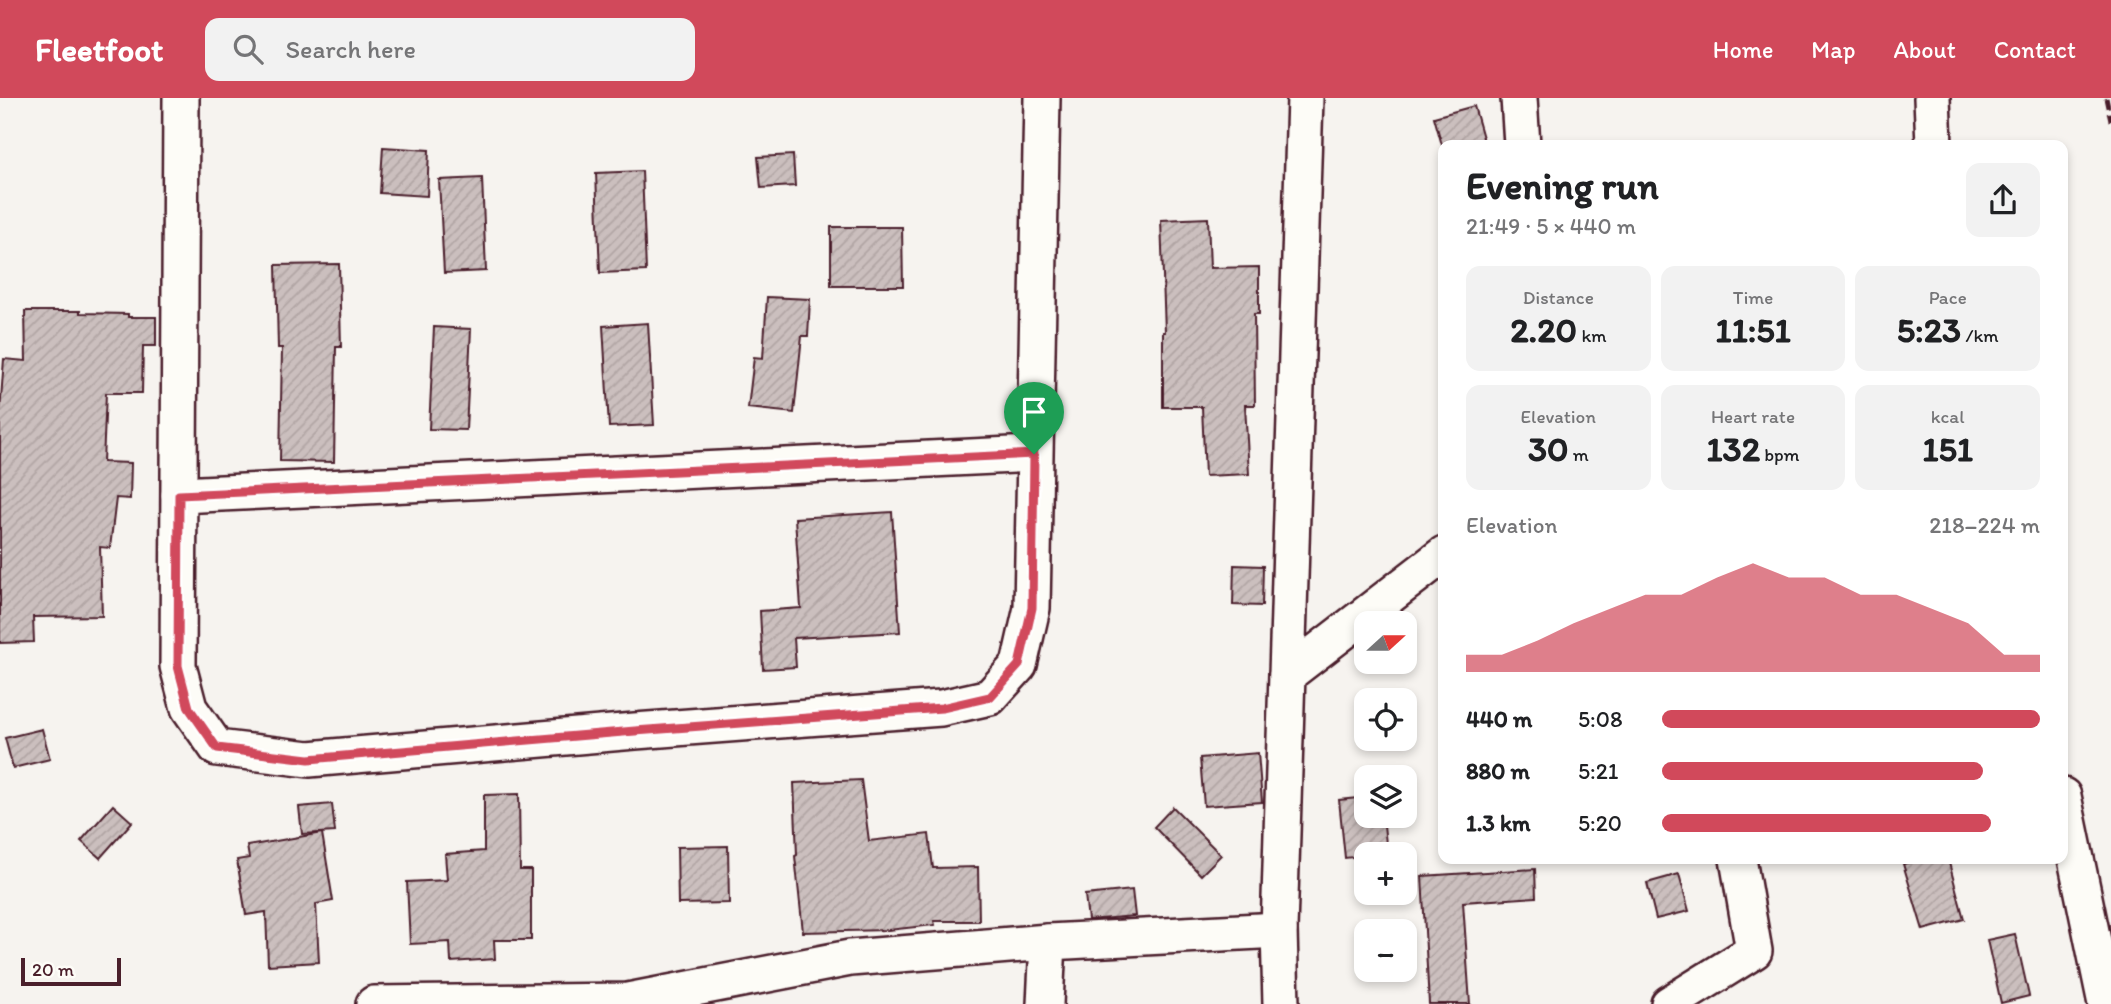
<!DOCTYPE html>
<html lang="en">
<head>
<meta charset="utf-8">
<style>
  :root { --surface:#fff; --page:#f2f2f2; --text:#202124; --muted:#757577; --accent:#d1495b }
  body { margin:0; font-family:Itim,sans-serif; background:var(--page); color:var(--text); height:100vh; display:flex; flex-direction:column; font-size:26px; white-space:nowrap }
  * { box-sizing:border-box; margin:0 }
  p { font-size:23px; color:var(--muted) }
  .icon { flex:none; width:38px; height:38px; fill:none; stroke:currentColor; stroke-width:2; stroke-linecap:round; stroke-linejoin:round }
  .map { position:relative; flex:1; overflow:hidden }
  .sheet { position:absolute; left:1438px; top:42px; width:630px; height:724px; display:flex; flex-direction:column; background:var(--surface); border-radius:14px; box-shadow:0 4px 10px #0003 }
  .sheet>* { flex:none }
  .needle { width:46px; rotate:69deg }
  .controls { position:absolute; left:1354px; top:513px; display:grid; gap:14px }
  .controls a { display:grid; place-items:center; width:63px; height:63px; border-radius:14px; background:var(--surface); box-shadow:0 4px 10px #0003; font-size:35px }
  .scale { position:absolute; left:21px; bottom:18px; width:100px; box-sizing:border-box; padding-left:7px; border:4px solid #4a1f2b; border-top:0; font-size:19px; line-height:24px; white-space:nowrap; color:#4a1f2b; -webkit-text-stroke:5px #fdfcf7; paint-order:stroke }
  .pin { position:absolute; display:grid; place-items:center; width:60px; height:60px; color:#fff; margin:-72px -30px; border-radius:50% 50% 50% 0; rotate:-45deg; box-shadow:0 0 7px #0007 }
  .pin .icon { rotate:45deg }
  .round { display:grid; place-items:center; flex:none; width:74px; height:74px; border-radius:14px; background:var(--page) }
  .summary { display:flex; align-items:center; justify-content:space-between; height:119px; padding:0 28px }
  h1 { font-size:38px; font-weight:800; line-height:52px }
  .stats { display:grid; grid-template-columns:repeat(3,1fr); gap:10px; height:119px; padding:7px 28px }
  .stats div { display:grid; align-content:center; border-radius:14px; background:var(--page); text-align:center }
  .stats b { font-size:35px; font-weight:800 }
  .stats small { font-size:19px; font-weight:400 }
  .stats p { font-size:19px }
  .chart { height:196px; padding:14px 28px }
  .chart p { display:flex; justify-content:space-between }
  .chart svg { width:100%; height:126px; margin-top:7px; fill:var(--accent); opacity:.7 }
  ul { padding:0 28px; list-style:none; font-size:23px }
  li { display:grid; grid-template-columns:112px 84px 1fr; align-items:center; height:52px }
  li i { height:18px; border-radius:9px; background:var(--accent) }
  header { display:flex; align-items:center; gap:42px; box-sizing:border-box; height:98px; padding:0 35px; background:var(--accent); color:#fff }
  header strong { font-size:33px }
  nav { display:flex; gap:38px; margin-inline-start:auto; font-size:24px }
  .search { width:490px; height:63px; background:var(--page); display:flex; align-items:center; gap:18px; box-sizing:border-box; padding:0 24px; border-radius:14px; color:var(--muted); font-size:26px }
  .map>svg:first-child { display:block }
  .building { fill:url(#building-hatch); stroke:#4a1f2b; stroke-width:2 }
  .lines { fill:none; stroke-linecap:round; stroke-linejoin:round }
  .street-casing { stroke:#4a1f2b; stroke-width:40 }
  .street { stroke:#fdfcf7; stroke-width:35 }
  .rail { stroke:#4a1f2b; stroke-width:5; stroke-dasharray:10 5; stroke-linecap:butt }
  .route-casing { stroke:#fff; stroke-width:14 }
  .route { stroke:#d1495b; stroke-width:9 }
</style>
</head>
<body>
<header>
<strong>Fleetfoot</strong>
<div class="search"><svg class="icon" aria-label="search" viewBox="0 0 24 24"><circle cx="10" cy="10" r="6"/><path d="M15 15l6 6"/></svg>Search here</div>
<nav><a>Home</a><a>Map</a><a>About</a><a>Contact</a></nav>
</header>
<div class="map">
<svg width="2111" height="906" viewBox="0 0 2111 906">
  <defs>
    <pattern id="building-hatch" width="6" height="6" patternUnits="userSpaceOnUse" patternTransform="scale(1.75)"><rect width="6" height="6" fill="#cbbfbe"/><path d="M-1 1l2-2M0 6l6-6M5 7l2-2" fill="none" stroke="#b0a4a3"/></pattern>
  </defs>
  <rect width="100%" height="100%" fill="#f6f3ef"/>
  <filter id="ink" filterUnits="userSpaceOnUse"><feTurbulence type="fractalNoise" baseFrequency=".0143" numOctaves="2"/><feDisplacementMap in="SourceGraphic" scale="14" xChannelSelector="R" yChannelSelector="G"/><feConvolveMatrix kernelMatrix="1 2 1 2 8 2 1 2 1" color-interpolation-filters="sRGB"/></filter>
  <g filter="url(#ink)">
    <g class="building">
      <path d="M1474 8 1485 47H1442L1434 19Z"/>
      <path d="M383 49 429 52 427 98 380 95Z"/>
      <path d="M793 57 795 88 761 90 758 59Z"/>
      <path d="M642 73 646 173 600 175 596 75Z"/>
      <path d="M482 80 486 173 444 175 439 82Z"/>
      <path d="M1208 120 1210 170 1259 169V216H1254L1255 307H1245L1249 376 1205 378 1202 309H1163V234H1165L1161 122Z"/>
      <path d="M831 129H902L903 188H831Z"/>
      <path d="M339 166 341 249H336L334 364 280 363 282 250H278L276 167Z"/>
      <path d="M767 199 810 201 808 238H802L794 315 748 310 754 259 763 260Z"/>
      <path d="M25 213H80V215L128 216V219H156V248H143L142 295H106L103 364 131 365 130 401 116 400 110 450 100 449 102 518 33 519 34 544 0 545V314L4 261 26 263Z"/>
      <path d="M648 225 654 327 609 329 603 228Z"/>
      <path d="M434 229 471 231 466 332 429 331Z"/>
      <path d="M892 414 900 534 794 540 796 569 763 571 760 513 801 510 795 420Z"/>
      <path d="M1234 467 1263 468 1262 508 1233 507Z"/>
      <path d="M42 631 50 661 13 670 5 640Z"/>
      <path d="M1258 655 1262 704 1204 708 1200 660Z"/>
      <path d="M861 682 869 743 929 736 933 770 978 769 979 823H934L935 827 888 832 803 834 795 758 797 757 794 685Z"/>
      <path d="M519 696 520 772H531V842H494L495 861 451 864 450 844 410 846 407 784 447 782 445 756 484 753V697Z"/>
      <path d="M1367 699V718H1383L1387 755 1345 760 1339 702Z"/>
      <path d="M332 706 335 734 302 736 299 709Z"/>
      <path d="M113 707 132 724 100 760 81 743Z"/>
      <path d="M1173 709 1221 757 1201 777 1154 729Z"/>
      <path d="M322 735 333 803 316 806 319 864 268 867 266 814 246 817 237 762 249 760 247 748Z"/>
      <path d="M728 748 729 805 678 806 677 749Z"/>
      <path d="M1921 761H1948L1964 821 1923 832 1903 766Z"/>
      <path d="M1535 771 1536 799 1463 804 1470 906H1429L1422 778Z"/>
      <path d="M1679 776 1689 813 1656 821 1647 785Z"/>
      <path d="M1132 792 1135 818 1088 822 1085 797Z"/>
      <path d="M2015 836 2029 898 2001 905 1987 842Z"/>
    </g>
    <g class="lines">
      <defs>
        <g id="street">
          <path d="M181 0 178 568 189 610 217 650 309 661 635 633 941 610 990 599 1019 567 1032 510 1042 0"/>
          <path d="M1519 0 1522 47"/>
          <path d="M1932 0 1934 47"/>
          <path d="M179 397 1034 356"/>
          <path d="M1287 577 1444 456"/>
          <path d="M2063 698 2106 906"/>
          <path d="M374 906 628 903 850 860 1048 844 1279 832"/>
          <path d="M1045 906 1048 844"/>
          <path d="M1281 906 1279 832 1305 0"/>
          <path d="M1669 906 1754 853 1738 761"/>
        </g>
      </defs>
      <use href="#street" class="street-casing"/>
      <use href="#street" class="street"/>
      <path class="rail" d="M2106 0 2111 23"/>
    </g>
  </g>
  <g class="lines" filter="url(#ink)">
    <defs>
      <path id="route" d="M1034 356 1032 510 1019 567 990 599 942 610 635 633 309 661 217 650 189 610 178 568 179 397Z"/>
    </defs>
    <use href="#route" class="route-casing"/>
    <use href="#route" class="route"/>
  </g>
</svg>
<div class="controls">
<a><svg class="needle" viewBox="-14 -14 28 28"><path d="M0-13l5 13h-10z" fill="#e53935"/><path d="M0 13l5-13h-10z" fill="#757577"/></svg></a>
<a><svg class="icon" aria-label="locate" viewBox="0 0 24 24"><circle cx="12" cy="12" r="6"/><path d="M12 2v4M12 18v4M2 12h4M18 12h4"/></svg></a>
<a><svg class="icon" aria-label="layers" viewBox="0 0 24 24"><path d="M12 4l9 5-9 5-9-5zM3 14l9 5 9-5"/></svg></a>
<a>+</a>
<a>−</a>
</div>
<div class="scale">20 m</div>
<div class="pin" style="left:1034px;top:356px;background:#1e9e55"><svg class="icon" aria-label="arrive" viewBox="0 0 24 24"><path d="M6 21V4h12l-3 4 3 4H6"/></svg></div>
<section class="sheet">
<div class="summary"><div><h1>Evening run</h1><p>21:49 · 5 × 440 m</p></div><a class="round"><svg class="icon" aria-label="share" viewBox="0 0 24 24"><path d="M12 15V3M7 8l5-5 5 5M5 13v7h14v-7"/></svg></a></div>
<div class="stats">
<div><p>Distance</p><b>2.20<small> km</small></b></div>
<div><p>Time</p><b>11:51</b></div>
<div><p>Pace</p><b>5:23<small> /km</small></b></div>
</div>
<div class="stats">
<div><p>Elevation</p><b>30<small> m</small></b></div>
<div><p>Heart rate</p><b>132<small> bpm</small></b></div>
<div><p>kcal</p><b>151</b></div>
</div>
<div class="chart"><p><span>Elevation</span>218–224 m</p>
<svg viewBox="0 0 160 44" preserveAspectRatio="none"><path d="M0 44V38L10 38L20 33L30 27L40 22L50 17L60 17L70 11L80 6L90 11L100 11L110 17L120 17L130 22L140 27L150 38L160 38V44z"/></svg>
</div>
<ul>
<li><b>440 m</b>5:08<i style="width:100%"></i></li>
<li><b>880 m</b>5:21<i style="width:85%"></i></li>
<li><b>1.3 km</b>5:20<i style="width:87%"></i></li>
</ul>
</section>
</div>
</body>
</html>
